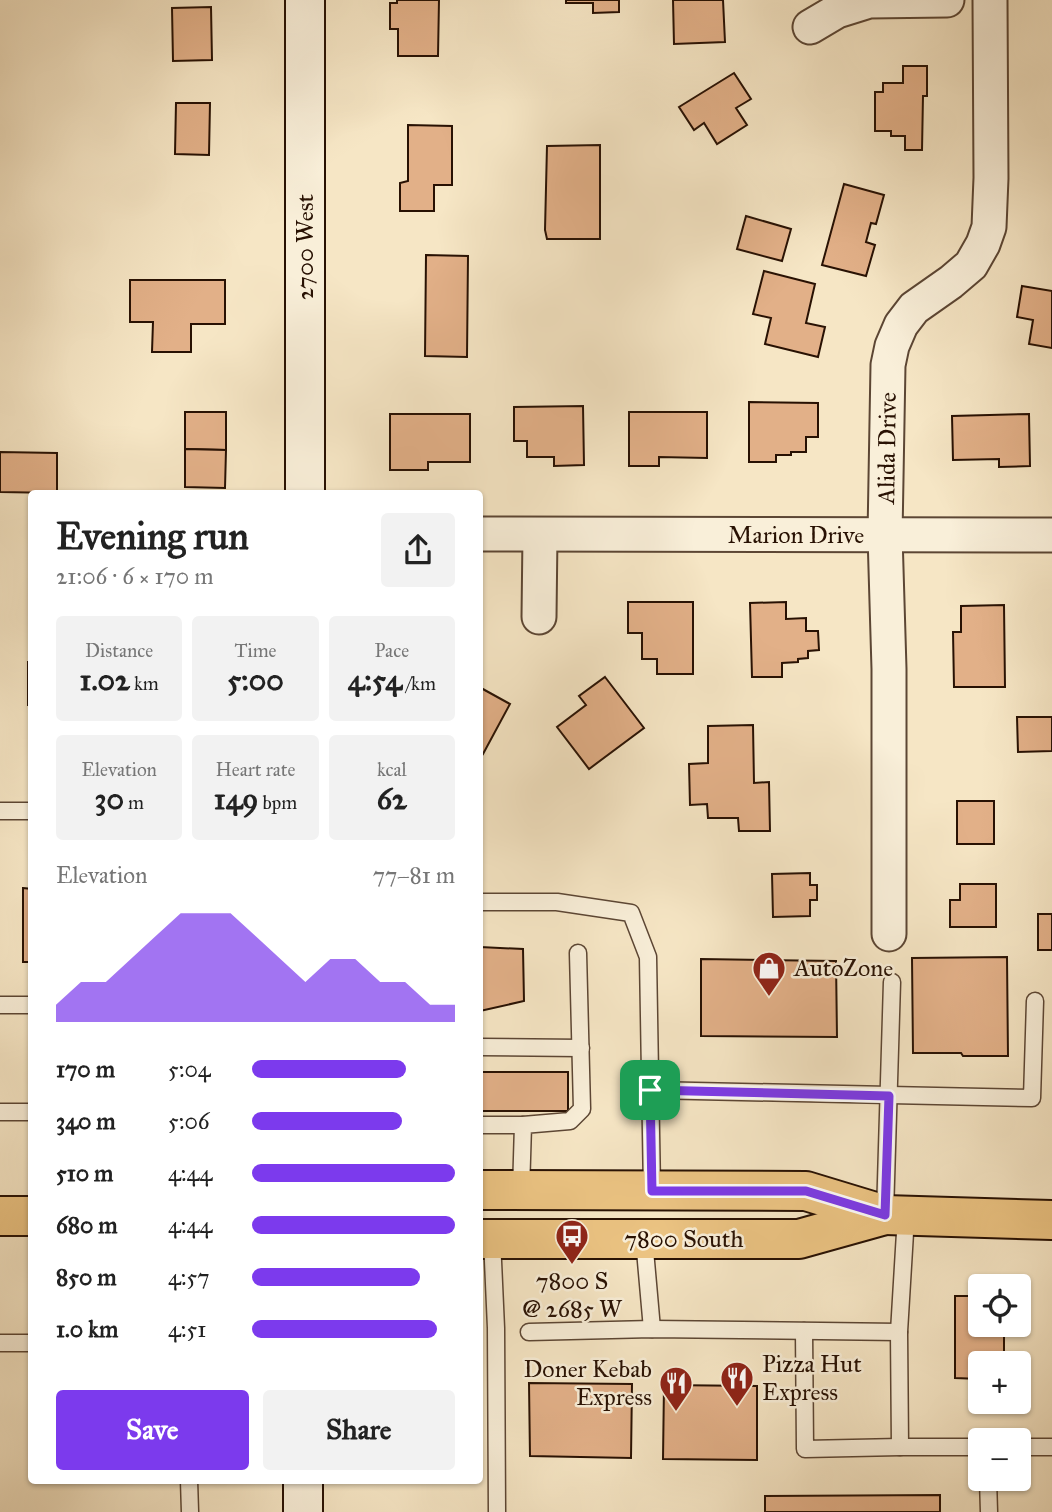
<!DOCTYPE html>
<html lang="en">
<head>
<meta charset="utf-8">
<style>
  :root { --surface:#fff; --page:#f2f2f2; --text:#222; --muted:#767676; --accent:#7c3aed }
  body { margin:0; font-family:"IM FELL Great Primer",serif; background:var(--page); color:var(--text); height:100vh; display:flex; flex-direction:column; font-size:26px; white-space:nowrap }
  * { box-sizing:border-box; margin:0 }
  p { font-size:23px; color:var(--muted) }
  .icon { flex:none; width:38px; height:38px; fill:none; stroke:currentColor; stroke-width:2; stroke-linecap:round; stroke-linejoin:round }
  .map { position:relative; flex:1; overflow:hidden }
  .details { position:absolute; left:28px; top:490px; width:455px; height:994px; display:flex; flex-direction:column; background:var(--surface); border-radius:7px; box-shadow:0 2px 5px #0004 }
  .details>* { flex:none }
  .tools { position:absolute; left:968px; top:1274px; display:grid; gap:14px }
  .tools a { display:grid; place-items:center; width:63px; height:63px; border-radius:7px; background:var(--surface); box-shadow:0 2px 5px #0004; font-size:35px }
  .pin { position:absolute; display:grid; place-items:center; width:60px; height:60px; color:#fff; margin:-30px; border-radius:14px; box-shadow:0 4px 10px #0006 }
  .round { display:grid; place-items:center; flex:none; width:74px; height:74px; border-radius:7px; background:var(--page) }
  .headline { display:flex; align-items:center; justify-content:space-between; height:119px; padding:0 28px }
  h1 { font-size:38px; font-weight:700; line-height:52px }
  .stats { display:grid; grid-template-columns:repeat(3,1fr); gap:10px; height:119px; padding:7px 28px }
  .stats div { display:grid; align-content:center; border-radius:7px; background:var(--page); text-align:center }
  .stats b { font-size:30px; font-weight:700 }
  .stats small { font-size:19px; font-weight:400 }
  .stats p { font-size:19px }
  .chart { height:196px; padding:14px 28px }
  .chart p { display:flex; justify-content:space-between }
  .chart svg { width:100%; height:126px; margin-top:7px; fill:var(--accent); opacity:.7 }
  .cta { display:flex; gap:14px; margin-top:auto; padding:14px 28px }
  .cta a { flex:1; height:80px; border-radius:7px; background:var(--accent); color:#fff; font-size:28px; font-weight:700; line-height:80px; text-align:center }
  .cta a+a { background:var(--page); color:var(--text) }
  ul { padding:0 28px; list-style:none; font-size:23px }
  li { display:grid; grid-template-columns:112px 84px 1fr; align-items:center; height:52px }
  li i { height:18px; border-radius:9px; background:var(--accent) }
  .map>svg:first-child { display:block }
  .building { fill:#e2b088; stroke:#281103; stroke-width:2 }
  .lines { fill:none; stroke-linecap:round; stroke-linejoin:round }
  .service-casing { stroke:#5c4634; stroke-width:19 }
  .minor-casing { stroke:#5c4634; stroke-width:37 }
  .secondary-casing { stroke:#281103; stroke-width:42 }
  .primary-casing { stroke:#281103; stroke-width:42 }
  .service { stroke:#f9efd9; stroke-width:16 }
  .minor { stroke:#f9efd9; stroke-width:33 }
  .secondary { stroke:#f9efd9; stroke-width:38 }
  .primary { stroke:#ebc382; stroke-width:38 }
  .route-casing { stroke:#fff; stroke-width:14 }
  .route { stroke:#7c3aed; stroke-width:9 }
  .labels { text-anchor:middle; stroke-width:5; stroke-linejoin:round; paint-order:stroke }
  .street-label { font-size:24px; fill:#281103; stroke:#f9efd9 }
  .poi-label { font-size:24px; fill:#281103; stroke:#f9efd9; text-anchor:start }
</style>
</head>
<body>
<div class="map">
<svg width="1052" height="1512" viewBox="0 0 1052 1512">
  <rect width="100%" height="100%" fill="#f6e6c5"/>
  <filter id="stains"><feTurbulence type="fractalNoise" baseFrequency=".00286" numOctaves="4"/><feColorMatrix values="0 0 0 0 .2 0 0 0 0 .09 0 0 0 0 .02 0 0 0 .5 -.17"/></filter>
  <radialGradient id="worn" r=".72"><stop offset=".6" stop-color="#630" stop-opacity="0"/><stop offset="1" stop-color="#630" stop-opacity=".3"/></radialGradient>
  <g class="building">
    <path d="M397 0H439L438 56H398V29H390V3H397Z"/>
    <path d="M566 0H619V12L593 13V3H566Z"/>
    <path d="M673 0H723L725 42 674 44Z"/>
    <path d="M211 7 212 60 173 61 172 8Z"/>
    <path d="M903 66H927V96H923L922 150H905V136H891V131H875V92H883V83H903Z"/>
    <path d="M734 73 751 99 736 108 747 125 717 144 704 123 694 130 679 107Z"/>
    <path d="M176 103H210L209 155 175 154Z"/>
    <path d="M408 125 452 126V185H434V211H400V183L408 181Z"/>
    <path d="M600 145V239H547L545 230 547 146Z"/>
    <path d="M844 184 884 195 876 224 871 223 866 242 875 245 866 276 822 265Z"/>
    <path d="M746 216 791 229 782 261 737 249Z"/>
    <path d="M426 255 468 256 467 357 425 356Z"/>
    <path d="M764 271 815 284 806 323 825 327 818 357 765 344 771 318 753 314Z"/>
    <path d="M130 280H225V324H191V352H152L153 322H130Z"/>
    <path d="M1022 286 1052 291V348L1029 344 1033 320 1017 317Z"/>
    <path d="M749 402 818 403V437H806V452H791V455H776V462H749Z"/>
    <path d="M583 406 584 465 554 466V457H527V441H514V407Z"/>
    <path d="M185 412H226V450L185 449Z"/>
    <path d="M629 412H707V458L659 457V466H629Z"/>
    <path d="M390 414H470V462H428V470H390Z"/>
    <path d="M1029 414 1030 466 999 467V459L953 460 952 416Z"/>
    <path d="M185 449 226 450 225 488 185 487Z"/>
    <path d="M0 452 57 453V493L0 492Z"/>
    <path d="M628 602H693V674H657V659H642V633H628Z"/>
    <path d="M786 602V619L806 618V631H818L819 650 808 651V658L798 659V662L782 663V677H752L750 603Z"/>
    <path d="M1004 605 1005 687H954L953 632H961V606Z"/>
    <rect x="28" y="662" width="4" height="43"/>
    <path d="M605 677 644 728 589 769 557 727 586 705 579 696Z"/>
    <path d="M481 688 510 704 483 754 480 752V692Z"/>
    <path d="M1017 717H1052V751L1018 752Z"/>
    <path d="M753 725 754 783 769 782 770 831H739L738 818H708L707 804 690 805 689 764 708 763V726Z"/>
    <rect x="957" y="801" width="37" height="43"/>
    <path d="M810 873V885H817V900H810V916L773 917 772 874Z"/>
    <path d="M960 884H996V927H950V900H960Z"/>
    <path d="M23 888 32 889V962H23Z"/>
    <rect x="1038" y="914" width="14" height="36"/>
    <path d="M480 947 523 949 524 1001 480 1011Z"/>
    <path d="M1007 957 1008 1056H963L961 1053H913L912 958Z"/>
    <path d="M701 959 836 961 837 1037 701 1036Z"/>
    <rect x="480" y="1072" width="88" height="39"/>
    <path d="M955 1296H980V1325H1004V1363H980V1379L955 1378Z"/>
    <path d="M529 1383 632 1384 631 1458 530 1456Z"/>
    <path d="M664 1385 757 1386V1460L663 1459Z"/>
    <path d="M940 1495V1512H765V1496Z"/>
  </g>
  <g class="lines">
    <defs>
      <g id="service">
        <path d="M0 811H32"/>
        <path d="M480 902H557L631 913 648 957 652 1191"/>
        <path d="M0 1005H32"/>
        <path d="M480 1047 581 1048"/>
        <path d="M650 1090 1032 1098 1035 1001"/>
        <path d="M0 1112H32"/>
        <path d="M480 1125H523"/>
        <path d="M521 1191 523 1125 570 1121 582 1109 578 953"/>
        <path d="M885 1214 892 982"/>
        <path d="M906 1216 899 1332 900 1447H980"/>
        <path d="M492 1239 496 1328 497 1512"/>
        <path d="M644 1239 652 1329"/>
        <path d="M804 1331 805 1449 900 1447"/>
        <path d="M529 1332 652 1329 899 1332"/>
        <path d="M0 1343H32"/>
        <path d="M1018 1447H1052"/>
        <path d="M988 1479 989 1512"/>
        <path d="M189 1480 190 1512"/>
      </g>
      <g id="minor">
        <path d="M810 27 837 11 869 1 947 0"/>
        <path d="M480 534 1052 535"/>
        <path d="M539 617 540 535"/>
        <path d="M889 934V669L885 535 888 365 892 346 901 325 914 308 951 282 971 265 983 244 989 227 991 178 990 0"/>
      </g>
      <g id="secondary">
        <path d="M305 0V494"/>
        <path d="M303 1512V1480"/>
      </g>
      <g id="primary">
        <path d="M480 1190 806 1191 885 1215 1052 1220"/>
        <path d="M0 1216H32"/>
        <path d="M480 1239H799L885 1215"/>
      </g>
    </defs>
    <use href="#service" class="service-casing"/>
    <use href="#minor" class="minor-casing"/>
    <use href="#secondary" class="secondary-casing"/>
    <use href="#primary" class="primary-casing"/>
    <use href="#service" class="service"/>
    <use href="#minor" class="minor"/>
    <use href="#secondary" class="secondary"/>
    <use href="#primary" class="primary"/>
  </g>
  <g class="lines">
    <defs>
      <path id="route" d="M650 1090 889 1096 885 1215 806 1191H652Z"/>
    </defs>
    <use href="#route" class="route-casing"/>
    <use href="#route" class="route"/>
  </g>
  <defs>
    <symbol id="shop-pin" viewBox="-11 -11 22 30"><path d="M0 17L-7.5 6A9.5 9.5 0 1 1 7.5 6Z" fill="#8f2418" stroke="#f9efd9"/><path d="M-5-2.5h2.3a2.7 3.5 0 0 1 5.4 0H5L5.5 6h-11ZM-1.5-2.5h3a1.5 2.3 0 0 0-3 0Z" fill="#fff"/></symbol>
    <symbol id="bus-pin" viewBox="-11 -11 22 30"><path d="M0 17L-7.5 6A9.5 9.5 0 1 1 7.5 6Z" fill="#8f2418" stroke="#f9efd9"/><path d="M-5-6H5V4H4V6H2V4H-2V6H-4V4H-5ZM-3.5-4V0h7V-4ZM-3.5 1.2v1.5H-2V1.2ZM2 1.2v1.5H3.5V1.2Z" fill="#fff"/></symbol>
    <symbol id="restaurant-pin" viewBox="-11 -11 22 30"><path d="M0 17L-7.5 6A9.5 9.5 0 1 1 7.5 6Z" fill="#8f2418" stroke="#f9efd9"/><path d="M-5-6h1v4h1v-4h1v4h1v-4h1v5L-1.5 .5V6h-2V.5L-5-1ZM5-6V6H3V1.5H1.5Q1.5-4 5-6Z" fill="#fff"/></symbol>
  </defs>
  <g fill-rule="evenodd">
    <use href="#shop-pin" x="750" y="949" width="38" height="52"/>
    <use href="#bus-pin" x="553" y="1217" width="38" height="52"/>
    <use href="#restaurant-pin" x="718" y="1359" width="38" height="52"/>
    <use href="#restaurant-pin" x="657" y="1364" width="38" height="52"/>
  </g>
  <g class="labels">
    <g class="street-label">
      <text transform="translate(305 247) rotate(-90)" y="8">2700 West</text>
      <text transform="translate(887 448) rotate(-89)" y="8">Alida Drive</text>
      <text x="796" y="543">Marion Drive</text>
      <text x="684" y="1247">7800 South</text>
    </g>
    <g class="poi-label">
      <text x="794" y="976">AutoZone</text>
      <text x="572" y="1289" text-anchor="middle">7800 S<tspan x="572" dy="28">@ 2685 W</tspan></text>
      <text x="762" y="1372">Pizza Hut<tspan x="762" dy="28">Express</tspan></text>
      <text x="652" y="1377" text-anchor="end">Doner Kebab<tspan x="652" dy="28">Express</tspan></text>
    </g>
  </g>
  <rect width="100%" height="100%" filter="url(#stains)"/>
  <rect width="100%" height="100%" fill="url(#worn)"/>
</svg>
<div class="tools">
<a><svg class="icon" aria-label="locate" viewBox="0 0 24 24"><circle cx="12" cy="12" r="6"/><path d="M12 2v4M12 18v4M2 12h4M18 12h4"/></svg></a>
<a>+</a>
<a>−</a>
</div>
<div class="pin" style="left:650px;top:1090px;background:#1e9e55"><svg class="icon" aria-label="arrive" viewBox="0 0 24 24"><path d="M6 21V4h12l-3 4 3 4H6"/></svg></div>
<section class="details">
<div class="headline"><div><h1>Evening run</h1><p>21:06 · 6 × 170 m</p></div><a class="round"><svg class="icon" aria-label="share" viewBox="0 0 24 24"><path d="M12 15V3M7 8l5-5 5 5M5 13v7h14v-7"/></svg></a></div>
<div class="stats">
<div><p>Distance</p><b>1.02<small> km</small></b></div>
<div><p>Time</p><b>5:00</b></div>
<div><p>Pace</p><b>4:54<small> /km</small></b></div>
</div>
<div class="stats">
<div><p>Elevation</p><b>30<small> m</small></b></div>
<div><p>Heart rate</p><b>149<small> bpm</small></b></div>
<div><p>kcal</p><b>62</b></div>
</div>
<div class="chart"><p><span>Elevation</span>77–81 m</p>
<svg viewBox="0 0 160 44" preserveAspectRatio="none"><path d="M0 44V38L10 30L20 30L30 22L40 14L50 6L60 6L70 6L80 14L90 22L100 30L110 22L120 22L130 30L140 30L150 38L160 38V44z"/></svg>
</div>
<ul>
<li><b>170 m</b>5:04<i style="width:76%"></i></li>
<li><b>340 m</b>5:06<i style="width:74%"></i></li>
<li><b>510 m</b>4:44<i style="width:100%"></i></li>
<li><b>680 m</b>4:44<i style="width:100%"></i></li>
<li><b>850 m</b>4:57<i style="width:83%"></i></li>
<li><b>1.0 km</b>4:51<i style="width:91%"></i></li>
</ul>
<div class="cta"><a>Save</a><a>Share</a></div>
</section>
</div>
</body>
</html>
